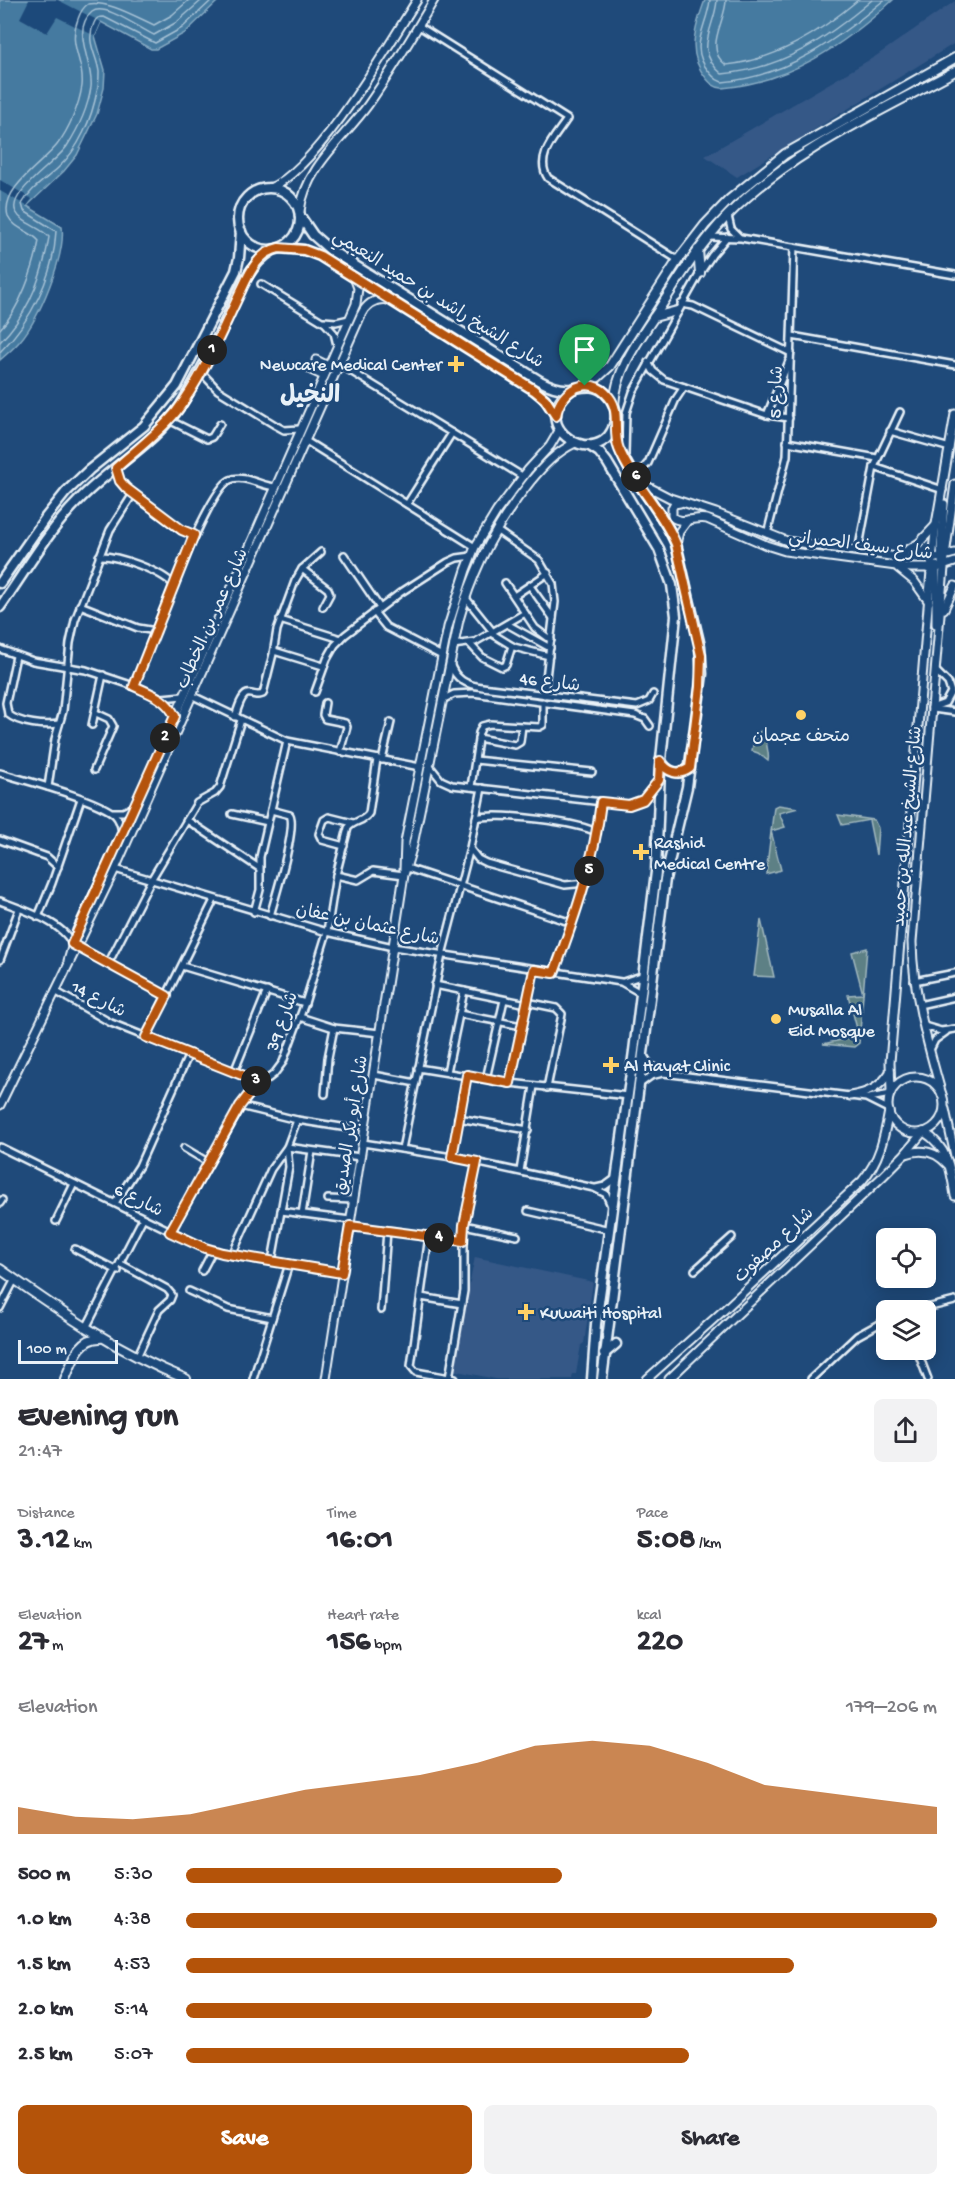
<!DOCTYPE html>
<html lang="en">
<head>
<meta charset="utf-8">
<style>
  :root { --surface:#fff; --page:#f2f2f3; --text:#2b2b33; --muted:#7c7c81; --accent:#b45309 }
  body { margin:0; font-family:"Gochi Hand","Playpen Sans Arabic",sans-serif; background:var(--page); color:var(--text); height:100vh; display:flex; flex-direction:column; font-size:22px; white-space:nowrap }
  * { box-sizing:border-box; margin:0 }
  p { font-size:20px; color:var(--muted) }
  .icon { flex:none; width:33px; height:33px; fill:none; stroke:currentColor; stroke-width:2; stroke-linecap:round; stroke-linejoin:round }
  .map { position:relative; height:1379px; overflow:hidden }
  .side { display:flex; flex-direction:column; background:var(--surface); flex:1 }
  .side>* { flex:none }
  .buttons { position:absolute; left:876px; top:1228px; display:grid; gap:12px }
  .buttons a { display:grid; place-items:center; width:60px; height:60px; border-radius:9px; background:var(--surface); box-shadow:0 3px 15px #0003; font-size:30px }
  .scale { position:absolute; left:18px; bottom:15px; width:100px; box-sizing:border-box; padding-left:6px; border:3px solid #e8f1f8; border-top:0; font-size:16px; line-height:21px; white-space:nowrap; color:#e8f1f8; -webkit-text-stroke:4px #1f4a7a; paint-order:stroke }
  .pin { position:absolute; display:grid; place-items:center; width:51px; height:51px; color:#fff; margin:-62px -26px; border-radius:50% 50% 50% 0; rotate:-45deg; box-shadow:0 0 6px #0007 }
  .pin .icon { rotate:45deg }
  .km { position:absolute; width:30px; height:30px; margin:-15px; border-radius:50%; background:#222; color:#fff; font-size:16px; line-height:30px; text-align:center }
  .round { display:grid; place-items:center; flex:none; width:63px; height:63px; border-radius:9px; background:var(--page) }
  .summary { display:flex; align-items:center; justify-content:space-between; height:102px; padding:0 18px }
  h1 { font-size:33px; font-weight:800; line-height:45px }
  .figures { display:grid; grid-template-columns:repeat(3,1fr); gap:9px; height:102px; padding:6px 18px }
  .figures div { display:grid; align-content:center }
  .figures b { font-size:30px; font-weight:800 }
  .figures small { font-size:16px; font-weight:400 }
  .figures p { font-size:16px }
  .chart { height:168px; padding:12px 18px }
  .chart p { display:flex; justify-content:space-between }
  .chart svg { width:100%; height:108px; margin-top:6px; fill:var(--accent); opacity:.7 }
  .cta { display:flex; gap:12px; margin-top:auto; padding:12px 18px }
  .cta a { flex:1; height:69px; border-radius:9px; background:var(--accent); color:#fff; font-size:24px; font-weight:800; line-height:69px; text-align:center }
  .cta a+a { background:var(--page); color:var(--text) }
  ul { padding:0 18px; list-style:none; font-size:20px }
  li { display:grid; grid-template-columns:96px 72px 1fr; align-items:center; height:45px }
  li i { height:15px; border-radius:8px; background:var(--accent) }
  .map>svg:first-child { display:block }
  .built { fill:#355887 }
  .green { fill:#5d8085; stroke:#a2b8be; stroke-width:1.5 }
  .water { fill:#447aa0; stroke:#86aac3; stroke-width:1.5 }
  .pier { fill:#1f4a7a }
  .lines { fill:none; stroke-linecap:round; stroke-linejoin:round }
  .shore { stroke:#a6c1d5; stroke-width:1.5 }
  .minor-casing { stroke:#e8f1f8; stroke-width:10 }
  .tertiary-casing { stroke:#e8f1f8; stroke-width:11 }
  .secondary-casing { stroke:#e8f1f8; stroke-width:12 }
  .primary-casing { stroke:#e8f1f8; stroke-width:13 }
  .minor { stroke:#1f4a7a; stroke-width:5 }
  .tertiary { stroke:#1f4a7a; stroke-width:7 }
  .secondary { stroke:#1f4a7a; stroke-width:8 }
  .primary { stroke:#1f4a7a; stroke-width:8 }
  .route-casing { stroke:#fff; stroke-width:12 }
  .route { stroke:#b45309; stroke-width:8 }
  .poi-dot { fill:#ffd166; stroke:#1f4a7a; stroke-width:2 }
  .labels { text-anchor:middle; stroke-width:5; stroke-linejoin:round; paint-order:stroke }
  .street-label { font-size:18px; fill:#e8f1f8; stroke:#1f4a7a }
  .poi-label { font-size:18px; fill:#e8f1f8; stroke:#1f4a7a; text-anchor:start }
  .district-label { font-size:24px; font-weight:bold; fill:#e8f1f8; stroke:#1f4a7a }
</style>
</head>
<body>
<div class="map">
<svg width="955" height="1379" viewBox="0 0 955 1379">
  <rect width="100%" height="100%" fill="#1f4a7a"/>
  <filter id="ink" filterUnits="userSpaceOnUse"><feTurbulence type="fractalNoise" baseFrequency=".0167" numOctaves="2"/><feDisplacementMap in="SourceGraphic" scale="12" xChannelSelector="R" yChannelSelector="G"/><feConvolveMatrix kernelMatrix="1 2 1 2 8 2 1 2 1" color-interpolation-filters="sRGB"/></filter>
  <g filter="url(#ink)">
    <g class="built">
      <path d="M955 1V43L737 177 705 156 876 56Z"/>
      <path d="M475 1257 593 1282 584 1343 581 1345 576 1374H573L572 1379H496L452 1370Z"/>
    </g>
    <g class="green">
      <path d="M761 731 766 736C765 745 770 752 768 761L758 753 752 751 753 745 756 743V734Z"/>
      <path d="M778 805 798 808 779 813 785 827 771 831 781 870 766 874 774 807Z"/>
      <path d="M838 815 874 820 878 828 876 855 869 820 842 825Z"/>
      <path d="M761 920 774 977 754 976Z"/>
      <path d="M867 948 859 1043 854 1047 823 1044 859 1036 848 995 863 994 852 952Z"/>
    </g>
    <g class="water">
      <path d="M0 0H219L185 33 156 49H151L101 22 95 36 105 70 104 88 97 114 77 155 64 171 27 206 62 227C66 255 39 319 20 341 14 348 7 354 0 360Z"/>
      <path d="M705 0H893C844 45 790 82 722 88 714 87 711 84 706 78 686 54 695 27 705 0Z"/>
    </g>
    <g class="pier">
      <path d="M29 0H58L101 22 95 36 57 17 47 33 20 18Z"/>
      <path d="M0 180 32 199 27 206 0 191Z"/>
    </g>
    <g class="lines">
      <g class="shore">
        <path d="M710 0C707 28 687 47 710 73 715 78 715 80 722 82 788 76 835 41 884 0"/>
        <path d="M717 0C715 29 692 49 722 74 783 69 827 38 872 0"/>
        <path d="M726 0C726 21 703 48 726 65 777 60 820 32 858 0"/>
        <path d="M0 329C20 309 34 268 39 241 31 231 14 229 8 216 0 189 43 163 57 145 69 129 79 106 82 86 85 60 67 47 78 19 80 13 82 8 88 4 108 0 136 17 154 25L172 15 189 0"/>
        <path d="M0 342C28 314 43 275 49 237 41 227 22 224 16 212 6 194 57 162 67 146 78 129 88 107 91 87 94 64 70 30 92 12 105 2 140 29 154 35L177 22 202 0"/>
        <path d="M0 352C31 321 54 276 56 231L24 211 22 204C30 189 46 179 58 168 79 149 92 118 97 91 99 85 99 78 99 72 97 54 85 43 94 23 96 18 98 17 104 17L155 43 182 28 212 0"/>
      </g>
      <defs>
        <g id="minor">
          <path d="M419 26 567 119C556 136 534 157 548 178L678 260"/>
          <path d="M728 216 731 229 739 237"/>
          <path d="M709 237 741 238 955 275"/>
          <path d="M261 284 325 323 334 333 337 345"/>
          <path d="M681 304 693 306 791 353"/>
          <path d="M324 321 336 322 349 319"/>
          <path d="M792 336 955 365"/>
          <path d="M648 362 653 371 664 380 767 415 789 418"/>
          <path d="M339 364 522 476"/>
          <path d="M200 371 218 390 275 425 284 430 300 429"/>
          <path d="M767 415 789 361"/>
          <path d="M169 420 207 439 212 437 220 424"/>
          <path d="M890 431 950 448"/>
          <path d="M306 441 475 547"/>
          <path d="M787 442 877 458"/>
          <path d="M625 455 626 413 633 392 700 273 712 255 727 237"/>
          <path d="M116 467 120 481 126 488 181 530 194 535"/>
          <path d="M874 467 943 490"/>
          <path d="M633 473 642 470 648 463 676 399 684 387"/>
          <path d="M407 504 452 433"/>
          <path d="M496 530 539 560 553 584 555 602 544 695"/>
          <path d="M767 534 787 456 794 247"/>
          <path d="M858 552 874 467 900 412"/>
          <path d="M344 555 380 608"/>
          <path d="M99 556C118 555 161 571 174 585"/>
          <path d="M302 569 328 589 330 594 323 607"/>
          <path d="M505 583 535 628 551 640"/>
          <path d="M530 586 553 618"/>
          <path d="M514 596 548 573"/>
          <path d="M465 597 493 632"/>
          <path d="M80 605 138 628 156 631"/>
          <path d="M374 612 386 627 442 656"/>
          <path d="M280 620 341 639"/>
          <path d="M507 624 550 648"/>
          <path d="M491 633 514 647 549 656"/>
          <path d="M470 644 482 657 502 667 506 665 512 646"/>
          <path d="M453 645 475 642 525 613"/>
          <path d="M0 649 33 661 86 670 134 686 160 698 168 705 175 716"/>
          <path d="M274 651 323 666"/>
          <path d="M16 656 6 703 8 714C20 724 45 726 59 724"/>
          <path d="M450 663C455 679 466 685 482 687L637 706 649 701 653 694"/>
          <path d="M134 686C147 654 206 490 230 480 245 474 260 486 275 487"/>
          <path d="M315 692 327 659 335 645 345 635 400 593 448 562 457 558 472 556"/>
          <path d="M193 696 287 741 420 767"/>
          <path d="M162 698 183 696"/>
          <path d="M442 700 454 694 473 693 635 715 645 719 650 726"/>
          <path d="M325 703 323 715 325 719 345 723 347 727 340 752"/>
          <path d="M931 708 945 703 951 692 948 683 935 670"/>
          <path d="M933 709 955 712"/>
          <path d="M235 717C237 711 241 696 247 694 254 693 256 697 263 694L273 654 277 630 295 581 302 569 321 552"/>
          <path d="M92 725 103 675"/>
          <path d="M478 738 515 745 520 742 522 726"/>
          <path d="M382 760 391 722"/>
          <path d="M475 760 592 772"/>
          <path d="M429 765 441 780 452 785 629 805 643 800 658 781"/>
          <path d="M94 770 113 726 109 719 96 713"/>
          <path d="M0 773C24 780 100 800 115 815 120 820 121 826 122 832"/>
          <path d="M48 787 55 739 63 711 70 643 75 620 110 530 133 494"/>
          <path d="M471 787 479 733 482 726 490 724 539 727 543 725V702"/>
          <path d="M113 812H123L134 807"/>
          <path d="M232 814 268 822"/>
          <path d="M476 818C495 812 582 822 597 833"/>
          <path d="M187 820 259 868"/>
          <path d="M0 840 47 857 58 867"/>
          <path d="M344 846 322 840 319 834 324 820 329 817 353 823"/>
          <path d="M471 850 478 859 486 863 565 885 586 883"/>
          <path d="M407 868 572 923"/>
          <path d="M115 869 327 932 393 947 621 982 642 994"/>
          <path d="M336 875 358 880 373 871 404 875"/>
          <path d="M0 901C21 909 63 922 72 944L167 996"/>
          <path d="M254 912 260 890V857L287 741"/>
          <path d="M270 916C275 898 297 828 290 815L271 810"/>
          <path d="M38 917 52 883 81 799"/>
          <path d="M0 960 19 909"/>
          <path d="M108 964 151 880 197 803 215 793 220 787 241 720"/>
          <path d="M182 966 305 1003"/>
          <path d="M553 973C576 917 594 862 601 802"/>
          <path d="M914 981 955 973"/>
          <path d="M623 982 644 975"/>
          <path d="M435 985 527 1004"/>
          <path d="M55 991 111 1023 262 1083"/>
          <path d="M527 1002 556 1008 562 1014 547 1088"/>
          <path d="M919 1005 955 997"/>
          <path d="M459 1014 522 1026"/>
          <path d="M300 1017 334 1028 380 1033"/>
          <path d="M924 1026 941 1031 955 1029"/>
          <path d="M146 1037 214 900"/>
          <path d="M930 1050 935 1040 946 1032"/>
          <path d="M644 1056 650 1065 661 1072"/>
          <path d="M418 1068 510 1083 628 1096"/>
          <path d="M234 1072 267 991"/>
          <path d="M447 1072 464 991"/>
          <path d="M374 1075 416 1083"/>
          <path d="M486 1079 504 1000"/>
          <path d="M510 1083 534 970"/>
          <path d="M640 1084 651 1076 663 1073 866 1098 888 1109"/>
          <path d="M325 1094 328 1058 334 1028"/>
          <path d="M869 1098 891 1094"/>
          <path d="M240 1106 297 1120 354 1129"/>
          <path d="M458 1118 528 1130"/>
          <path d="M363 1143 452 1157 594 1188 606 1194 611 1206"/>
          <path d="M0 1147 205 1248 232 1255 342 1273"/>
          <path d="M184 1148 209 1163"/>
          <path d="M402 1149 442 955 470 848 482 788"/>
          <path d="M452 1157 467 1075"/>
          <path d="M520 1171 534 1086"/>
          <path d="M596 1188 605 1186 616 1178"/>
          <path d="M328 1199 354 1200"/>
          <path d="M0 1203 2 1200"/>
          <path d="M115 1203 139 1166 189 1054"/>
          <path d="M281 1211 350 1220"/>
          <path d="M528 1211 610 1230"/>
          <path d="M302 1214 312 1151"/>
          <path d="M56 1221 74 1184"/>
          <path d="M464 1225 517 1236"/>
          <path d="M350 1226 463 1241"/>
          <path d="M170 1232 245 1100 256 1088 274 1074 283 1062 305 1003 327 932 336 875 348 828C354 820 364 822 369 813L377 759"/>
          <path d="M429 1236 411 1366 416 1372 455 1379"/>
          <path d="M75 1249 118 1271"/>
          <path d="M232 1255 271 1169 287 1147 297 1120"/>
          <path d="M272 1261 289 1167 287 1147 360 1157"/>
          <path d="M121 1264 167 1289 172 1295 170 1300 159 1310 137 1357"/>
          <path d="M695 1270 732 1237"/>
          <path d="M202 1271 213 1250"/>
          <path d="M189 1291 228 1309 272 1318"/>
          <path d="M421 1297 462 1304"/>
          <path d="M0 1308 15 1279"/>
          <path d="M381 1310 387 1231"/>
          <path d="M914 1311 955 1301"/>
          <path d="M86 1328 143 1218"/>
          <path d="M917 1350 928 1379"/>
          <path d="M449 1378 464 1291V1225L477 1162"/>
          <path d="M253 1379 289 1264"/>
          <path d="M811 1379 857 1336 886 1320"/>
        </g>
        <g id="tertiary">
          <path d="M270 188C318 168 388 46 417 0"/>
          <path d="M300 211C305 168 344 138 368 105 392 71 413 35 434 0"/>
          <path d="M316 360 328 366"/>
          <path d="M311 370 324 376"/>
          <path d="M639 482 670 498 716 513 787 541 897 557 932 559 955 553"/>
          <path d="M680 503 674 504 672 508V517C682 525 696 516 707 519L766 545 785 551 911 568H937L955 562"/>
          <path d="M676 544 679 532 688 520"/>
          <path d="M898 556 919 543 935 526"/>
          <path d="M942 562 941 547 944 504"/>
          <path d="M898 568 914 581 929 602"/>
          <path d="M944 609 955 586"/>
          <path d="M936 624V566"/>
          <path d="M404 870 405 842 448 627 466 570 475 547 497 511 528 470 550 446 560 429"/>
          <path d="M68 961 77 930 146 783 356 304 358 288 354 277"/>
          <circle cx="916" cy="1105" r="28"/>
          <path d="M891 1092 890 1062 932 559 936 524 955 414"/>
          <path d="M942 1095C928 1045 913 995 912 942L945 556 955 484"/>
          <path d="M850 1096C868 1093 880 1088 890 1072"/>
          <path d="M0 1105 115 869 361 315C367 303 376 298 389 300"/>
          <path d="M945 1109 955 1156"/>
          <path d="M924 1132C948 1147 951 1169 955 1196"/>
          <path d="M906 1154C922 1148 937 1152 948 1165"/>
          <path d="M326 1379 404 875 413 845 459 620C473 569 496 524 530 482 543 466 556 452 575 443"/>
          <path d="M647 1379 724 1310 862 1181C880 1160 884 1138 889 1111"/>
          <path d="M669 1379 882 1177 904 1155 923 1132"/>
        </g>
        <g id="secondary">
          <path d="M698 250 700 273"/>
          <path d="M654 317 677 311"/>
          <path d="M585 386 598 377 610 366 678 260 705 225 729 200 785 154 955 58"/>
          <path d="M614 405C616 369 638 341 658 311 679 278 700 244 728 215 791 151 877 113 955 71"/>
          <path d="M0 1269C61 1312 116 1351 186 1379"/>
          <path d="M65 1379C73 1362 78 1338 100 1338"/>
        </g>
        <g id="primary">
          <circle cx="269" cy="219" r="31"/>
          <path d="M300 216 313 235 330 250 540 381C549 386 560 390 571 389 583 387 594 383 605 393 613 400 618 411 615 422 602 475 521 426 572 389"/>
          <path d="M279 248 304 250 320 256 534 390 545 399 556 415"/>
          <path d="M588 445 599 452 607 462 659 549 672 585 676 616 660 769 656 872 634 1051 596 1324 592 1379"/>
          <path d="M0 583 46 517 66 492 89 470 144 426 177 386 236 271 239 258 241 231"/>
          <path d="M0 607C25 572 47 532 78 501 110 467 155 444 181 405 195 382 208 357 220 333 234 305 245 266 273 250"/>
          <path d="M661 761C668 773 679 776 690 768"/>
          <path d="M604 1354 616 1344"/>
          <path d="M602 1379 665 879 687 787 702 674 700 646 676 544C661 506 615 465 615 424"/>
        </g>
      </defs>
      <use href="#minor" class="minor-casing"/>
      <use href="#tertiary" class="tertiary-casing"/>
      <use href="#secondary" class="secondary-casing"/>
      <use href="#primary" class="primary-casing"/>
      <use href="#minor" class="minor"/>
      <use href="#tertiary" class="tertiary"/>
      <use href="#secondary" class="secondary"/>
      <use href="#primary" class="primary"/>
    </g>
  </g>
  <g class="lines" filter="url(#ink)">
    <defs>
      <path id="route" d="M279 248 304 250 320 256 534 390 545 399 556 416C560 389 590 373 609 397 621 412 612 432 619 449 633 483 662 510 676 544L701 655 700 687 690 768C679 776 668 773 660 761L659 780 643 800 629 805 601 802C594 862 575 917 554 973L534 970 510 1083 467 1075 452 1157 477 1162 464 1225 463 1241 350 1226 342 1273 222 1253 205 1248 170 1232 240 1106 250 1093 262 1083 146 1037 167 996 72 944 175 716C166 698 151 694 134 686L194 535 182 530 126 488 120 481 116 468C136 450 159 433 176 412 203 377 222 330 241 291 249 274 258 252 279 248Z"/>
    </defs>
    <use href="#route" class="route-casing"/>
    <use href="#route" class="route"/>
  </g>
  <g class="poi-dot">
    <path d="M453 355h6v6h6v6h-6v6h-6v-6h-6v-6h6z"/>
    <circle cx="801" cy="715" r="6"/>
    <path d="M638 843h6v6h6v6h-6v6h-6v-6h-6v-6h6z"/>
    <circle cx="776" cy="1019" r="6"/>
    <path d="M608 1056h6v6h6v6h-6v6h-6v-6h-6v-6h6z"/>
    <path d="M523 1303h6v6h6v6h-6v6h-6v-6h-6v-6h6z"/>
  </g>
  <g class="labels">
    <g class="street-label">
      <text transform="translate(439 298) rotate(32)" y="6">شارع الشيخ راشد بن حميد النعيمي</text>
      <text transform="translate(775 392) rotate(-88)" y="6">شارع 5</text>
      <text transform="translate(861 544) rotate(7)" y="6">شارع سيف الحمراني</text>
      <text transform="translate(211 618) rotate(-66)" y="6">شارع عمر بن الخطاب</text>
      <text transform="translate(550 681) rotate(7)" y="6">شارع 46</text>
      <text transform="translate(906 826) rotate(-85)" y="6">شارع الشيخ عبدالله بن حميد</text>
      <text transform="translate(368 923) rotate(12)" y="6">شارع عثمان بن عفان</text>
      <text transform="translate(99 998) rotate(28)" y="6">شارع 14</text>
      <text transform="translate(281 1021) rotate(-70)" y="6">شارع 39</text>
      <text transform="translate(350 1125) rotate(-81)" y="6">شارع أبو بكر الصديق</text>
      <text transform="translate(139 1199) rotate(27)" y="6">شارع 6</text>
      <text transform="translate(773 1244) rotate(-43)" y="6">شارع مصفوت</text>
    </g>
    <g class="poi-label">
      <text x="442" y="370" text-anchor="end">Newcare Medical Center</text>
      <text x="801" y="741" text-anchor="middle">متحف عجمان</text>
      <text x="654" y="848">Rashid<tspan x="654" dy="21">Medical Centre</tspan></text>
      <text x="788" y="1015">Musalla Al<tspan x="788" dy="21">Eid Mosque</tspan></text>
      <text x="624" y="1071">Al Hayat Clinic</text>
      <text x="540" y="1318">Kuwaiti Hospital</text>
    </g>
    <g class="district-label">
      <text x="310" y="402">النخيل</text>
    </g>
  </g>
</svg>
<div class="buttons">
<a><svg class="icon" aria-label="locate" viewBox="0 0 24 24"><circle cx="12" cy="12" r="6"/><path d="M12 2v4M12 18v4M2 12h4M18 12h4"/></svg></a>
<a><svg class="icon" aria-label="layers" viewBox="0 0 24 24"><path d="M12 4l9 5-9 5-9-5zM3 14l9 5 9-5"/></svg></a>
</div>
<div class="scale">100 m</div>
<div class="pin" style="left:585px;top:386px;background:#1e9e55"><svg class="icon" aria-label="arrive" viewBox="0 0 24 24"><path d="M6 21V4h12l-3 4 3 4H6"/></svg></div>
<b class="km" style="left:212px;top:350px">1</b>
<b class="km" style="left:165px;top:738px">2</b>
<b class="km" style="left:256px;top:1081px">3</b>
<b class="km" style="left:439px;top:1238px">4</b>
<b class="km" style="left:589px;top:871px">5</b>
<b class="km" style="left:636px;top:477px">6</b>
</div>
<section class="side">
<div class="summary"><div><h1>Evening run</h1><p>21:47</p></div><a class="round"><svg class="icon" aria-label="share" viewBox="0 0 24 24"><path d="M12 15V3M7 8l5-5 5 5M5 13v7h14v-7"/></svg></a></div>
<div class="figures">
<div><p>Distance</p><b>3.12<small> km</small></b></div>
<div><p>Time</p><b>16:01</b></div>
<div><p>Pace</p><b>5:08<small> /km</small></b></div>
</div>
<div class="figures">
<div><p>Elevation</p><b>27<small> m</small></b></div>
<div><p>Heart rate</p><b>156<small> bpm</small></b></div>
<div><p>kcal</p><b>220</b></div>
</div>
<div class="chart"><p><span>Elevation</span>179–206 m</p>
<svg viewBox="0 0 160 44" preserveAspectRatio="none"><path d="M0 44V33L10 37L20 38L30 36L40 31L50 26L60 23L70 20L80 15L90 8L100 6L110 8L120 15L130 24L140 27L150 30L160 33V44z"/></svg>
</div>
<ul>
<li><b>500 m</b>5:30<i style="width:50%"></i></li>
<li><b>1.0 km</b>4:38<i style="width:100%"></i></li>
<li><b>1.5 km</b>4:53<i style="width:81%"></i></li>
<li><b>2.0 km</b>5:14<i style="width:62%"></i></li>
<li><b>2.5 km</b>5:07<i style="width:67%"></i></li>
</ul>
<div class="cta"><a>Save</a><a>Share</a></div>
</section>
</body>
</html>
